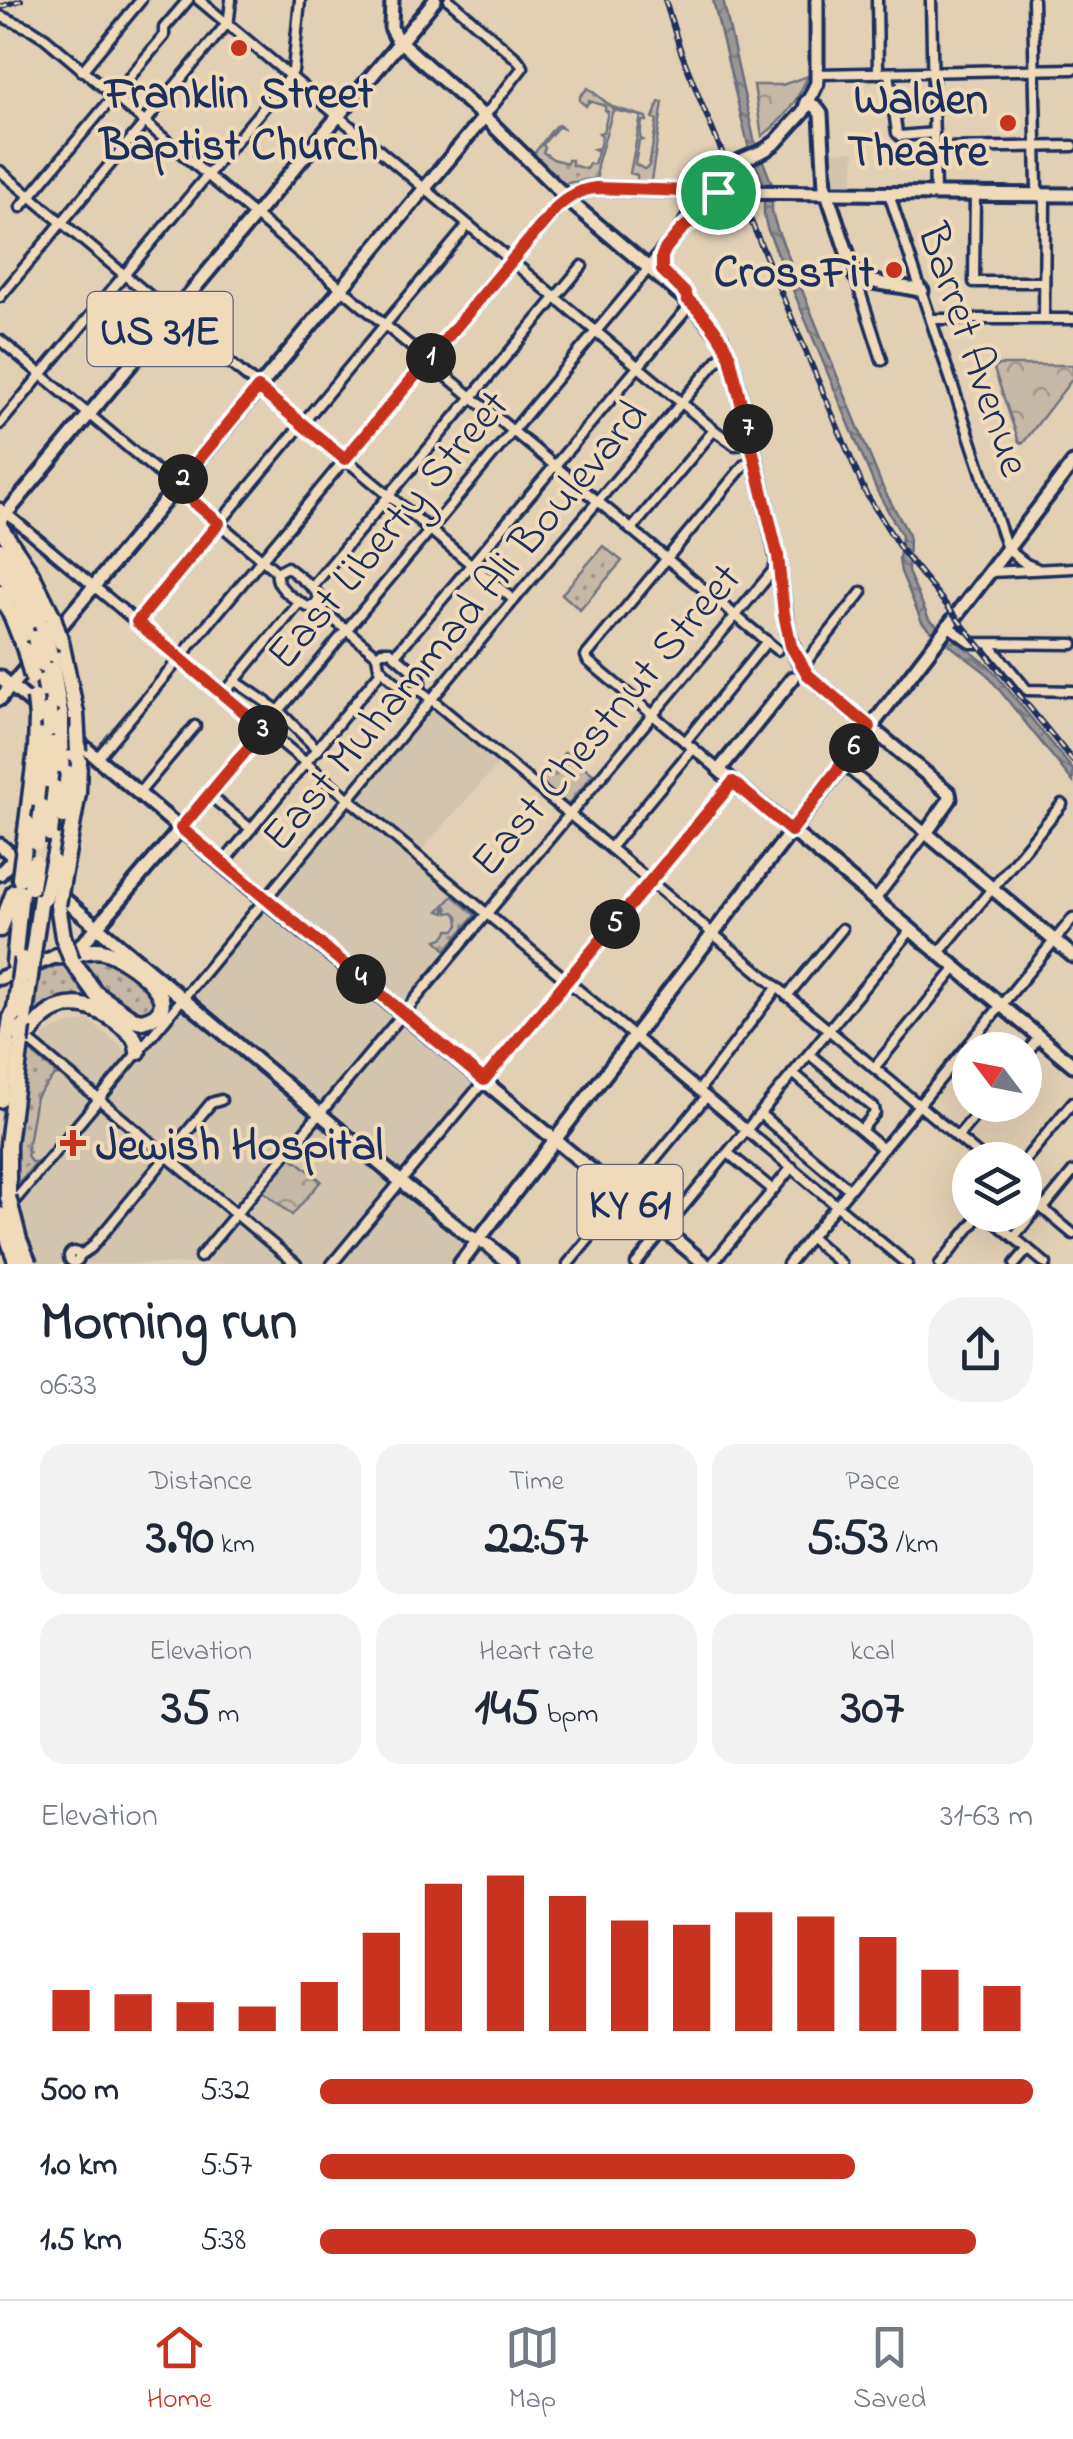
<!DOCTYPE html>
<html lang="en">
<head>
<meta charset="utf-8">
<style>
  :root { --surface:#fff; --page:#f2f2f3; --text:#1f2937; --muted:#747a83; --line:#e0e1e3; --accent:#c8321e }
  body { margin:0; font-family:"Indie Flower",sans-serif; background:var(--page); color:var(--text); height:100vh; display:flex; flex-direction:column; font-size:38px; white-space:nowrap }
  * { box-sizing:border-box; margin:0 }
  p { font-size:32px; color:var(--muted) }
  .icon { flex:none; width:55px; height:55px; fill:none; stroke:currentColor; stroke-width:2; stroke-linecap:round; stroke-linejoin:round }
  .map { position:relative; height:1264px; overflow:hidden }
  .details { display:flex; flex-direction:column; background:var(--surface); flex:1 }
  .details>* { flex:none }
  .needle { width:65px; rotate:302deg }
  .controls { position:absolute; left:952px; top:1032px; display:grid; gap:20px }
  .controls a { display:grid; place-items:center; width:90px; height:90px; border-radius:50%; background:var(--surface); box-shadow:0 10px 40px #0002; font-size:50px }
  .pin { position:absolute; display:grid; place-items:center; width:85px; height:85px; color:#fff; margin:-42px; border:5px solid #fff; border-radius:50%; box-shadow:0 2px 10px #0007 }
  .km { position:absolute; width:50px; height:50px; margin:-25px; border-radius:50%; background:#222; color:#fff; font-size:28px; line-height:50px; text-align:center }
  .round { display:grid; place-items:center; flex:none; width:105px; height:105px; border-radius:40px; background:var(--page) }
  .overview { display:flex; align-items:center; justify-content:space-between; height:170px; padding:0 40px }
  h1 { font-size:55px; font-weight:700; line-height:75px }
  .metrics { display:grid; grid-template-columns:repeat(3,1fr); gap:15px; height:170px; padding:10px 40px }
  .metrics div { display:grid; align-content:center; border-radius:25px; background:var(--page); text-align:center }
  .metrics b { font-size:50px; font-weight:700 }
  .metrics small { font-size:28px; font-weight:400 }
  .metrics p { font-size:28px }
  .chart { height:280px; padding:20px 40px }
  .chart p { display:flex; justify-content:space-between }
  .chart svg { width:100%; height:180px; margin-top:10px; stroke:var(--accent); stroke-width:6 }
  ul { padding:0 40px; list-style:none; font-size:32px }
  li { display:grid; grid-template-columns:160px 120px 1fr; align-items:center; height:75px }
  li i { height:25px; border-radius:12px; background:var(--accent) }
  .tabs { display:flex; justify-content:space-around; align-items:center; height:140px; border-top:2px solid var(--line); background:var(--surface); font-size:28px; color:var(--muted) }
  .tabs a { display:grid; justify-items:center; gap:5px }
  .tabs .current { color:var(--accent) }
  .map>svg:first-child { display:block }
  .built { fill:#d3c4ae }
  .grass { fill:url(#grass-dots); stroke:#707482; stroke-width:2.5 }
  .park { fill:url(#park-crowns); stroke:#707482; stroke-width:2.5 }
  .water { fill:url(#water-waves); stroke:#686d7f; stroke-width:2.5 }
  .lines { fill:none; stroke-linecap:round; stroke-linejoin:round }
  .minor-casing { stroke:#1b2f5e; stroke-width:15 }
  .major-casing { stroke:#1b2f5e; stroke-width:19 }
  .highway-casing { stroke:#1b2f5e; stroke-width:21 }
  .minor { stroke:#efdab9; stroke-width:8 }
  .major { stroke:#efdab9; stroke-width:11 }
  .highway { stroke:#efdab9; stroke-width:14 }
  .rail-casing { stroke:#1b2f5e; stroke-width:6 }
  .rail { stroke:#efdab9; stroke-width:2.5; stroke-dasharray:8; stroke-linecap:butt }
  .highway-bridge-casing { stroke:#1b2f5e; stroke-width:21; stroke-linecap:butt }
  .highway-bridge { stroke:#efdab9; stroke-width:14 }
  .route-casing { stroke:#fff; stroke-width:20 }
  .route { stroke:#c8321e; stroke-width:12 }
  .poi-dot { fill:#c8321e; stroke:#efdab9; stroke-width:4 }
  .labels { text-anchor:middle; stroke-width:8; stroke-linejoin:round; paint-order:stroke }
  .shield { fill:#efdab9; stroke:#5b6279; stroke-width:2.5 }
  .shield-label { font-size:42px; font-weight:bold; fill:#1b2f5e }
  .poi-label { font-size:45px; font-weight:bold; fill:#1b2f5e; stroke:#efdab9; text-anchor:end }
  .street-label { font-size:45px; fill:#1b2f5e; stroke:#efdab9 }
</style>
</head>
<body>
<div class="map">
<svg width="1073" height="1264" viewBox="0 0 1073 1264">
  <defs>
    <pattern id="grass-dots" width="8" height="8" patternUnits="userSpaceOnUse" patternTransform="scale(2.5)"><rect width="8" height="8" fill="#c5b8a7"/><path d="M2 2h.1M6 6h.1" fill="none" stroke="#9f968b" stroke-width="1.8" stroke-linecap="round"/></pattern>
    <pattern id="park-crowns" width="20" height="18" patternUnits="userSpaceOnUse" patternTransform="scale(2.5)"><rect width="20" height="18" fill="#c5b8a7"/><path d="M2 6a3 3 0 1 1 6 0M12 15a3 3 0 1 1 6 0" fill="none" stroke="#9f968b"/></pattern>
    <pattern id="water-waves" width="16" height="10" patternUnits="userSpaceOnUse" patternTransform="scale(2.5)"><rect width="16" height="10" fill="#9b9795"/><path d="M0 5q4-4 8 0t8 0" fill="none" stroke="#7e7c7d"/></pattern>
  </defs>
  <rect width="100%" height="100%" fill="#e2d0b4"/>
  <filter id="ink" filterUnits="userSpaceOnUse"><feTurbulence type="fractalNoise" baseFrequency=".01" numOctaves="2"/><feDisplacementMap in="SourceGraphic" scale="20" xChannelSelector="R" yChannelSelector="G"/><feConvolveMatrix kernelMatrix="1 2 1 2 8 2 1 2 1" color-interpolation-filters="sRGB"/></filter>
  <g filter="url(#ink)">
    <g class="built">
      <path d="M854 151 855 152 853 183 849 187H834L830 182 829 152Z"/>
      <path d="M432 700 503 759 416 856 486 913 403 1012 478 1076 401 1180 478 1241 460 1264H25L0 1243V1017L60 1067 65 1061 43 1044 42 1036 65 1025 89 1020 134 1057Z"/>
    </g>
    <g class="grass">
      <path d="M588 88 612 107 646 117 647 121H642L640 138 643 140 639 141 635 164 644 169 649 166 657 120 653 118 659 102H663L651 181H637V175L630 173 641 116 613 110 597 165V178L562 184 533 155 555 126 559 125 562 128 558 127 543 144 545 148 543 152 553 159 567 163 568 160H572V165L586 169 589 164H594L598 151 594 149 599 148 602 136 599 133 603 132 608 112 605 110V106L589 101 586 106 580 101V96Z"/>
      <path d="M603 546 622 561 580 610 562 594Z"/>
      <path d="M565 752 593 774 568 805 539 782Z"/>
      <path d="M453 896 475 915 446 950 437 940 443 938 449 930H455L459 925 458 916 454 912 448 913 447 907 445 908V913L439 911Z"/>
      <path d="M97 955C122 964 150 978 156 1005L146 1015C120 1011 92 980 78 959Z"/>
      <path d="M63 963H67L75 977 100 1007 35 1018 38 973Z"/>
      <path d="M28 1049 58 1075 54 1076 36 1097 27 1150 29 1152 27 1155 31 1162H36L12 1192 13 1143Z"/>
    </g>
    <g class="park">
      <path d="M808 76C797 101 785 119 762 136L754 85H782Z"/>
      <path d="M998 365H1073V378L1023 443 1019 442 994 369Z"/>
      <path d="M291 1156 321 1181 292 1215 263 1191Z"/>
    </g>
    <path class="water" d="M713 0H723L754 139 772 184V212L777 229 883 488 909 535 908 572 929 619 989 666 1073 770V782L985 672 931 631 922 622 901 572 899 559 902 536 877 491 767 228 764 214V185L748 145Z"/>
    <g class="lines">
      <defs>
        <g id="minor">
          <path d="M199 0 714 430 735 445 751 444"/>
          <path d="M449 0 518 60 523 67 484 117"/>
          <path d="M877 0 878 73"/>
          <path d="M931 0 935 194"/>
          <path d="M1033 0 1037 187 1045 201 1044 319"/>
          <path d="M0 16 31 29 45 38 385 325 777 650"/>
          <path d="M82 71 141 0"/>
          <path d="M889 73 897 133 900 136 934 133"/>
          <path d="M818 74 1073 69"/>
          <path d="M934 148 1073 146"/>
          <path d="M0 171 514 600"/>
          <path d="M889 194 1007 549 1026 564 1036 568"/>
          <path d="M975 194 974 282H1044"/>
          <path d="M21 207 164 36V28L188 0"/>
          <path d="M855 276 882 360"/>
          <path d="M0 297 224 27 229 18 231 0"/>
          <path d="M931 319H1073"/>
          <path d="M0 340 277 572C274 587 295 600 308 607L316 605 319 596 312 587 287 567 277 572"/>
          <path d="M0 424 290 76 293 71 300 0"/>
          <path d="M0 508 907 1264"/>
          <path d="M631 530 714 430"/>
          <path d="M990 572 1073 568"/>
          <path d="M312 587 582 266"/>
          <path d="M316 605 377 655"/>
          <path d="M137 622 468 225"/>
          <path d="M948 626 971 643 1073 644"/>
          <path d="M989 644 1027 690 1073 691"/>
          <path d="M377 655 382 651H390L420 677V690L985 1160"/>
          <path d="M377 655 379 667C390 677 404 695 420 690"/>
          <path d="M395 655 687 309"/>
          <path d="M802 667 862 592"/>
          <path d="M235 681 279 711 318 750"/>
          <path d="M223 695 300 602"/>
          <path d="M685 742 767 641"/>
          <path d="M97 758 341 464 567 198"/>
          <path d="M842 764 926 833 875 900"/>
          <path d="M719 770 588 661 586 656 745 464"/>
          <path d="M139 793 195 726"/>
          <path d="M209 795 251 829"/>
          <path d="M181 828 649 268"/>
          <path d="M610 848 693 748"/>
          <path d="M222 864 382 670"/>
          <path d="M939 953 1062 804"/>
          <path d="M787 996 842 929"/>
          <path d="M23 1036 296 1264"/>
          <path d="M809 1054 874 1108 875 1113 861 1130"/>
          <path d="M1025 1055 1039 1037"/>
          <path d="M874 1068 956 968"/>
          <path d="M793 1073 883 1149"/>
          <path d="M699 1090 777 988"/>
          <path d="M760 1114 849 1189"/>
          <path d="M957 1137 984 1105"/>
          <path d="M728 1153 773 1190"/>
          <path d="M1025 1160 1073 1102"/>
          <path d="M1025 1194 1073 1234"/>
          <path d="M11 1205 514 600 727 349"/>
          <path d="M987 1215 1046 1264"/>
          <path d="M810 1237 841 1264"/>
          <path d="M1014 1237 1039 1206 1046 1205 1073 1172"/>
          <circle cx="74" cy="1257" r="5"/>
          <path d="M79 1256 91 1248 211 1103 221 1100"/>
          <path d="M200 1257 772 572 778 561"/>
          <path d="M332 1264 733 782"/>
          <path d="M568 1264 706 1097"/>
          <path d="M636 1264 911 930"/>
          <path d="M712 1264 792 1167"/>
          <path d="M788 1264 1073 918"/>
          <path d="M940 1264 980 1215"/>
          <path d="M1015 1264 1028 1249"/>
        </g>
        <g id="major">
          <path d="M392 0 391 27 396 38 491 123 574 205 696 308 721 338 730 357C746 421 762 486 776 551 785 593 780 640 808 675L949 793 950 799 926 833 1073 956"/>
          <path d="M806 102 816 107 821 114 825 187 855 276C877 286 899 284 922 291"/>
          <path d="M698 191C703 177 709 167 724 163"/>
          <path d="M567 198 588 189 597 188 706 192 1073 195"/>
          <path d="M649 268 681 230 715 176 728 166 765 150 776 142 803 112 817 83V0"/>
          <path d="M0 521 435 0"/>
          <path d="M55 633 484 117"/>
          <path d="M0 677 39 709"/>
          <path d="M793 678 719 770 1073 1065"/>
          <path d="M0 699 31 662"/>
          <path d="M57 724 222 864 705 1264"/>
          <path d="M0 845 27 868"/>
          <path d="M0 874 16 855"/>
          <path d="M57 893 400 1181 469 1236 488 1245 510 1264"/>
          <path d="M0 978 75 949 86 940 181 828"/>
          <path d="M460 1264 1073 463"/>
        </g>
        <g id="highway">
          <path d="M0 527 31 573 53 617"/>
          <path d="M0 550 27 592 42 625"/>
          <path d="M0 569 20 602 35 638"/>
          <path d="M0 593 12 617 25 650"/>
          <path d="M61 642 76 713 77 732"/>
          <path d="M50 654 61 719"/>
          <path d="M42 665 49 710"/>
          <path d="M68 773 72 746"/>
          <path d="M55 788 61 737"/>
          <path d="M42 807 50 729"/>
          <path d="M27 823 36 749 37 718"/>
          <path d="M53 862 63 816"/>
          <path d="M58 905 63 937"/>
          <path d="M0 929 14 892"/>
          <path d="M33 954 42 890"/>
          <path d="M57 956C73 958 86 947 103 951 127 957 195 1007 142 1021L133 1019 95 993"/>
          <path d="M72 961 99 998"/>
          <path d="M14 963 22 882 20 878"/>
          <path d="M11 1018 15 1009 19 981"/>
          <path d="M23 1027 30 976"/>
          <path d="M31 1032C56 995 90 1000 122 1026 132 1034 137 1039 138 1052"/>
          <path d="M0 1100 8 1037"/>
          <path d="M8 1197V1144L21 1043"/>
        </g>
      </defs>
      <use href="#minor" class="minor-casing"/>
      <use href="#major" class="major-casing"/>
      <use href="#highway" class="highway-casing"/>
      <use href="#minor" class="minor"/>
      <use href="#major" class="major"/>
      <use href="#highway" class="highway"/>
      <defs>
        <g id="rail">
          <path d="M665 0 681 52 703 107 865 492 900 548 1073 761"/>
          <path d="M0 7 21 0"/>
        </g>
      </defs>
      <use href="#rail" class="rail-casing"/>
      <use href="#rail" class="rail"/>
      <defs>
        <g id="highway-bridge">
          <path d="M53 617 61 642"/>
          <path d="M42 625 50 654"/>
          <path d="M35 638 42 665"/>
          <path d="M25 650 32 677"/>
          <path d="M35 698 37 718"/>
          <path d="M49 710 50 729"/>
          <path d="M77 732 78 751"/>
          <path d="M61 737V719"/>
          <path d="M63 816 68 773"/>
          <path d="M50 834 55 788"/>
          <path d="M37 843 42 807"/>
          <path d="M20 878 27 823"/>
          <path d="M31 887 35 862"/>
          <path d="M45 897 53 862"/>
          <path d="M58 905 78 793 79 760"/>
          <path d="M63 937 72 961"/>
          <path d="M30 976 33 954"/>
          <path d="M19 981 22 959"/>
          <path d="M8 1037 11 1018"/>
          <path d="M21 1043 23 1027"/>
          <path d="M8 1197 19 1240 29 1264"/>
          <path d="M0 1215 17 1264"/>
        </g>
      </defs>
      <use href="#highway-bridge" class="highway-bridge-casing"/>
      <use href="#highway-bridge" class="highway-bridge"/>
    </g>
  </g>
  <g class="lines" filter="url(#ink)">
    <defs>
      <path id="route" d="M596 188 718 192 700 214 681 230 666 248 662 256V270L686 294 687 299C706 316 720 333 730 357L778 556 784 614 791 646 808 675 870 727 791 831 733 782 484 1080 181 828 264 729 137 622 219 523 176 487 258 388 345 459 556 208C568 197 581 189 596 188Z"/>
    </defs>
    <use href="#route" class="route-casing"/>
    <use href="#route" class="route"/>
  </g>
  <g class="poi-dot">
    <circle cx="239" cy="48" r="10"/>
    <circle cx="1008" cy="123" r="10"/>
    <circle cx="894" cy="270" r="10"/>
    <path d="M68 1128h10v10h10v10h-10v10h-10v-10h-10v-10h10z"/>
  </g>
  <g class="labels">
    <g class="shield">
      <rect x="87.5" y="292" width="145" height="74" rx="8"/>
      <rect x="577.5" y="1165" width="105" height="74" rx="8"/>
    </g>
    <g class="shield-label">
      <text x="160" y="344">US 31E</text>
      <text x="630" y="1217">KY 61</text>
    </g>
    <g class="poi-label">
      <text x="239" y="107" text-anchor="middle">Franklin Street<tspan x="239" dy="52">Baptist Church</tspan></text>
      <text x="988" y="113">Walden<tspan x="988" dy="52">Theatre</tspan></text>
      <text x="874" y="286">CrossFit</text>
      <text x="96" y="1159" text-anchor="start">Jewish Hospital</text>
    </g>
    <g class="street-label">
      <text transform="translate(976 349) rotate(71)" y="16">Barret Avenue</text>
      <text transform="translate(386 528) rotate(-50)" y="16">East Liberty Street</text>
      <text transform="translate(453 624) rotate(-50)" y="16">East Muhammad Ali Boulevard</text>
      <text transform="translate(604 718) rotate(-50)" y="16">East Chestnut Street</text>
    </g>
  </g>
</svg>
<div class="controls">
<a><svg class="needle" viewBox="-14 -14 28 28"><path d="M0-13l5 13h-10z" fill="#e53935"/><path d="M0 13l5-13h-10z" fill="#747a83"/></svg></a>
<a><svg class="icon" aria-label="layers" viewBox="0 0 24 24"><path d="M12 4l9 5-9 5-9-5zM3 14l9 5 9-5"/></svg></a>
</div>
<div class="pin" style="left:718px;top:192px;background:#1e9e55"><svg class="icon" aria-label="arrive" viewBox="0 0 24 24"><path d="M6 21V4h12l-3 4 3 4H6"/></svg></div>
<b class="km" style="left:431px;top:358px">1</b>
<b class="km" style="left:183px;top:479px">2</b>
<b class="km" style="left:263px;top:730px">3</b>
<b class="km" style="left:361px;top:979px">4</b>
<b class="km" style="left:615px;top:924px">5</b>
<b class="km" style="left:854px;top:748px">6</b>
<b class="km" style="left:748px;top:429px">7</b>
</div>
<section class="details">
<div class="overview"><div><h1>Morning run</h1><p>06:33</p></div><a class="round"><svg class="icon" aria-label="share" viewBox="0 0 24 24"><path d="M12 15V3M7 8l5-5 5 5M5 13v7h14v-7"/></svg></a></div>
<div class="metrics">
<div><p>Distance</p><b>3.90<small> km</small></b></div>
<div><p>Time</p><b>22:57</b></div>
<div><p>Pace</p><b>5:53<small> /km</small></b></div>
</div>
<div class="metrics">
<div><p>Elevation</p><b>35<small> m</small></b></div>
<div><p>Heart rate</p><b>145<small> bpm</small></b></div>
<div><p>kcal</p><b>307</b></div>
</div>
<div class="chart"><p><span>Elevation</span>31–63 m</p>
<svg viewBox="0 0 160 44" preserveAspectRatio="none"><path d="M5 44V34M15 44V35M25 44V37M35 44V38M45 44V32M55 44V20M65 44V8M75 44V6M85 44V11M95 44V17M105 44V18M115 44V15M125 44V16M135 44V21M145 44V29M155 44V33"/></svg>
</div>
<ul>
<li><b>500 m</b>5:32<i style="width:100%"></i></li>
<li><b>1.0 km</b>5:57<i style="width:75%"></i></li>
<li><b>1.5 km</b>5:38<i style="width:92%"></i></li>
</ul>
</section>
<nav class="tabs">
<a class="current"><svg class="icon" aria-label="home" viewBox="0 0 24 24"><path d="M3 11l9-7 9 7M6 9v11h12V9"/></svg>Home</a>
<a><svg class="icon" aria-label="map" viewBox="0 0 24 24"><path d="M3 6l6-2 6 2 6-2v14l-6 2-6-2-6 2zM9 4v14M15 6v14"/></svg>Map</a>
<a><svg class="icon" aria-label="saved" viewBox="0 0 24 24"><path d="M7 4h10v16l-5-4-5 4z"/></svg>Saved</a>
</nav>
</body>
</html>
